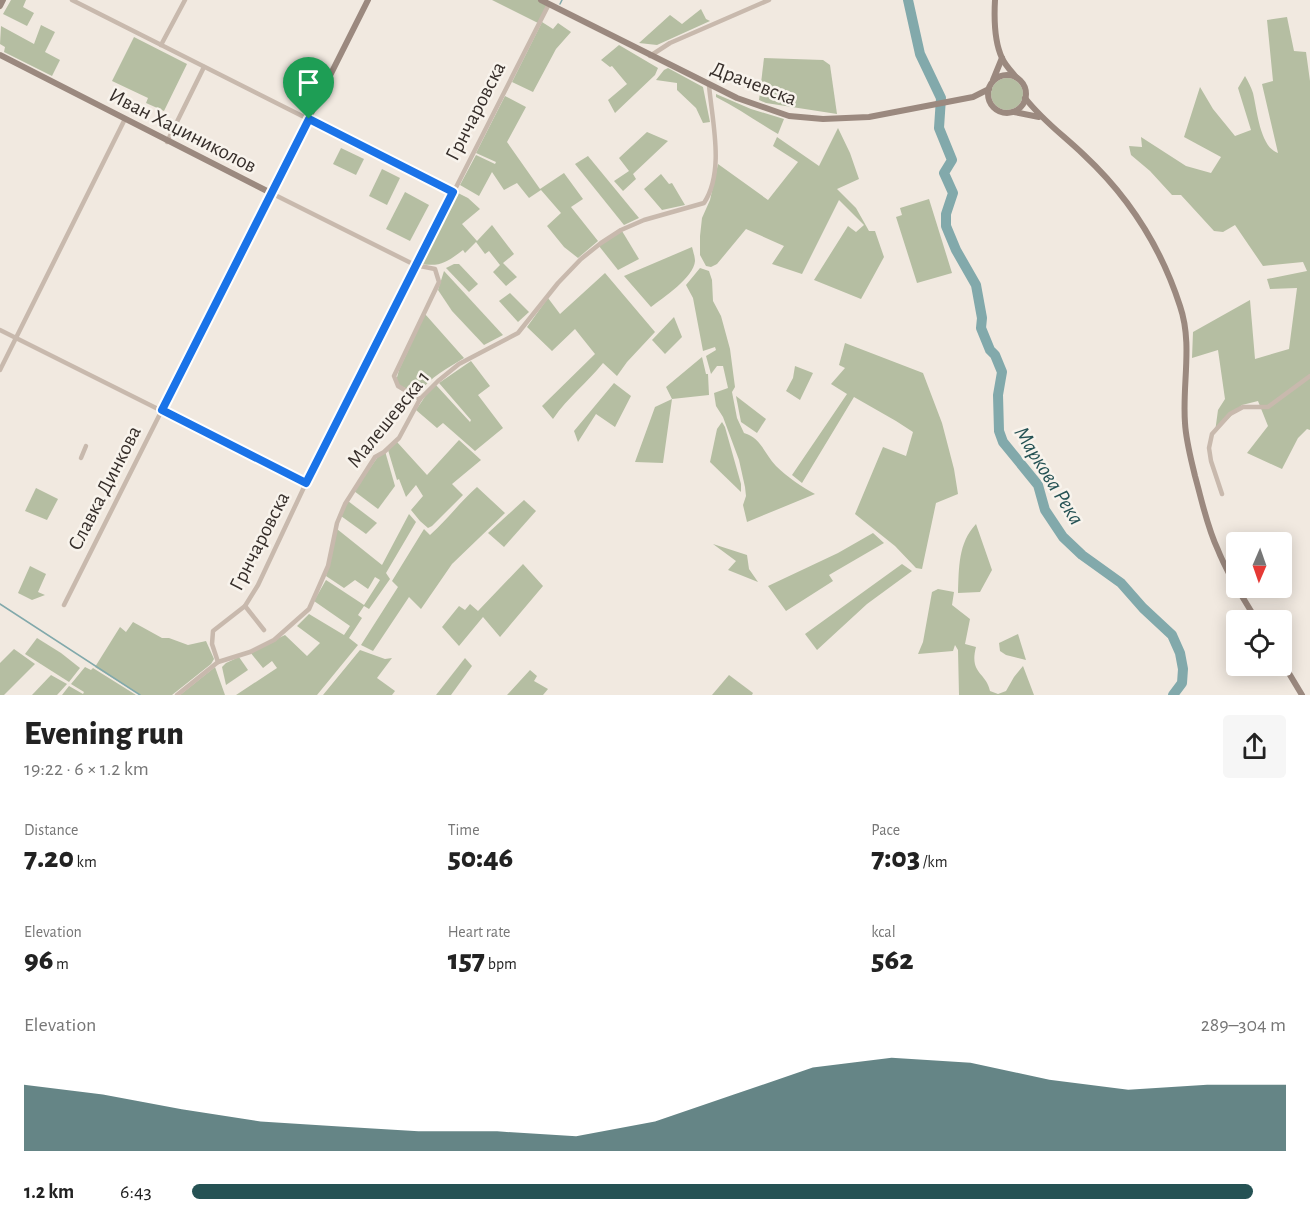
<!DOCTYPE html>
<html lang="en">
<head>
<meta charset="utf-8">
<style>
  :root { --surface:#fff; --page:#f6f6f6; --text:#222; --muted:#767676; --accent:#255254 }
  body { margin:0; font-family:"Alegreya Sans",sans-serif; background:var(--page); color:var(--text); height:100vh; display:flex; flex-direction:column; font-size:22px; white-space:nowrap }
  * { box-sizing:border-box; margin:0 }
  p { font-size:20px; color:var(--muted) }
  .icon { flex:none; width:33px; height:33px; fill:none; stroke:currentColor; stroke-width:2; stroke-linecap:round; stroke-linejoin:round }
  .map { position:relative; height:695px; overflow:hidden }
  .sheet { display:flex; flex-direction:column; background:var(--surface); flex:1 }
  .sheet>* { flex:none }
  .needle { width:39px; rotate:182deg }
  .fabs { position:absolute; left:1226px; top:532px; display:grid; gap:12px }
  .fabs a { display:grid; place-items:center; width:66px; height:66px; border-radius:6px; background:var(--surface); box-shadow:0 3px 15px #0003; font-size:30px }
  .pin { position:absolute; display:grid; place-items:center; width:51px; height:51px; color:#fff; margin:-62px -26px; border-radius:50% 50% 50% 0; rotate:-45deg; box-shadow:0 0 6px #0007 }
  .pin .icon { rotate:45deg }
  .round { display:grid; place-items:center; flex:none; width:63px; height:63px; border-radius:6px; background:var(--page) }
  .summary { display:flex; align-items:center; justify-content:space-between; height:102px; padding:0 24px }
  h1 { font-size:33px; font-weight:800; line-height:45px }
  .stats { display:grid; grid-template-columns:repeat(3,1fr); gap:9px; height:102px; padding:6px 24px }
  .stats div { display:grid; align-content:center }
  .stats b { font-size:30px; font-weight:800 }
  .stats small { font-size:16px; font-weight:400 }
  .stats p { font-size:16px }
  .chart { height:168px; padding:12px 24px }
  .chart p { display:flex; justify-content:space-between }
  .chart svg { width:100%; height:108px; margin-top:6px; fill:var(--accent); opacity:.7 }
  ul { padding:0 24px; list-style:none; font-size:20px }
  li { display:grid; grid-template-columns:96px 72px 1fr; align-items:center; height:45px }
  li i { height:15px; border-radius:8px; background:var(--accent) }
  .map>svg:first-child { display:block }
  .green { fill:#b5bea2 }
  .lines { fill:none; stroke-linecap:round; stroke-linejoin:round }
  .stream { stroke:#82a9ab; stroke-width:1.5 }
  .river { stroke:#82a9ab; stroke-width:10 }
  .street { stroke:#c8b9ad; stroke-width:4.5 }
  .secondary { stroke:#9b897f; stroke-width:6 }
  .route-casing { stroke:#fff; stroke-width:12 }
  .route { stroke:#1a73e8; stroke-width:8 }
  .labels { text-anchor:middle; stroke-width:5; stroke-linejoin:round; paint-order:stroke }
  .street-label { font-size:21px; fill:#372f2b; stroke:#f8f3ec }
  .water-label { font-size:22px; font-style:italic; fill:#255254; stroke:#f8f3ec }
</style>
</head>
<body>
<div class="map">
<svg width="1310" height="695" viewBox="0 0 1310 695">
  <rect width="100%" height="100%" fill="#f1e9e0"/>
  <g class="green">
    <path d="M11 0H26L23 7 34 13 27 26 3 14Z"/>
    <path d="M492 0H541L549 4 538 23Z"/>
    <path d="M701 9 706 19 710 21 657 45 639 43 670 15 682 24Z"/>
    <path d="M1287 17 1294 51 1306 52 1310 81V430L1307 429 1298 438 1282 469 1247 453 1268 426 1258 401 1242 405 1215 432 1218 410 1225 399 1218 350 1192 358 1193 332 1250 300 1255 359 1289 349 1297 288 1270 289 1267 279 1307 271 1303 262 1263 266 1235 225 1223 232 1214 231 1181 195H1172L1150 171 1131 155 1129 146 1142 147 1141 137 1186 166 1211 173 1221 157 1184 137 1200 87 1213 109 1235 136 1251 130 1238 88 1245 76C1248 81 1251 87 1253 93 1257 110 1260 147 1278 153L1262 84 1273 81 1267 20Z"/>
    <path d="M542 22 553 29 558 23 571 32 556 49 533 92 512 82Z"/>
    <path d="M41 25 55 32 45 52 60 60 52 76 4 52 5 47 0 44 1 26 34 44Z"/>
    <path d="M134 37 187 64 164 111 146 103 148 98 112 81Z"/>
    <path d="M619 45 658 68 655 75 615 113 608 100 627 84 612 66 610 67 601 60Z"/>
    <path d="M764 58 823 60 830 65 837 114 766 103 759 100Z"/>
    <path d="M668 68 703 87 710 122 703 123 696 108 677 90V83L656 80 664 70Z"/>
    <circle cx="1007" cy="94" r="16"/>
    <path d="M716 94 751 109 784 119 778 134C757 122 738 108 716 97Z"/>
    <path d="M505 96 526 107 507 142 540 189 564 173 583 199 571 207 598 241 578 258 564 247 547 226 561 213 541 190 529 198 517 183 504 190 492 172 479 196 460 185 476 155 495 164 496 162 476 153Z"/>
    <path d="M838 128 850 153 859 179 837 189 856 208 869 231H875L884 257 861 299 814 280 848 226 856 232 864 225 839 200 802 274 772 264 784 246 746 229 717 264 711 267 706 266 700 255V236L702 218 710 200 718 164 768 200 798 162 773 146 777 137 819 166Z"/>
    <path d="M647 132 668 141 633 174 636 179 623 191 614 181 629 171 619 158Z"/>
    <path d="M341 148 364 159 356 175 333 164Z"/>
    <path d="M588 156 639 218 624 225 575 164Z"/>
    <path d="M382 169 400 178 387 205 369 196Z"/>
    <path d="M661 174 669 184 672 183 685 205 662 210 644 189Z"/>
    <path d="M405 192 429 205 410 241 386 229Z"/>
    <path d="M456 192 468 198 480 209 462 224 477 241 492 225 514 254 503 263 517 277 506 286 493 272 500 265 489 251 485 254 476 242 465 253 463 250C447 262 441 267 421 264Z"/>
    <path d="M929 199 952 273 917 283 896 217 902 215 900 208Z"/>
    <path d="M622 231 639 259 618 270 599 246Z"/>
    <path d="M692 247C693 251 695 257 695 261 694 277 663 298 651 307L624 276Z"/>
    <path d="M454 264H459L478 284 469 292 446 268Z"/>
    <path d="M700 268 709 271 712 280 713 301 721 316 730 349 735 387 732 392 737 418 744 433C761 438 764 453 776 466 787 477 802 487 815 494L747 522 743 505 746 496 745 487 739 460 723 417 716 406 714 393 728 388 723 366H717L711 374 706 356 716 350 715 347 703 351 693 298 686 285Z"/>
    <path d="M444 271 503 335 484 345 452 311 438 290Z"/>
    <path d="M605 273 655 332 627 362 617 376 603 363C587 383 568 397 553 419L542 406 595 354 575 329 552 351 527 327 548 298 560 314Z"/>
    <path d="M510 293 529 312 518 322 499 301Z"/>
    <path d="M425 314 464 358C448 368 430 377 419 393L400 386 396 381 399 370Z"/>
    <path d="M674 317 682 337 665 354 652 340Z"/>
    <path d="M845 343 923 373 942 423 954 469 958 494 936 503 922 569 916 568 895 546 855 514 883 447 906 456 913 432 896 421 854 397 802 483 792 475 847 394 831 384 845 368 839 365Z"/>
    <path d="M702 357 706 374H708L709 395 672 399 663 463 635 462 655 407 672 399 666 387Z"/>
    <path d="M471 361 490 386 478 395 503 428 475 451 443 423 437 428 416 410 428 392 436 385 470 422 471 420 439 383Z"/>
    <path d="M795 366 813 373 800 400 786 391 793 378Z"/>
    <path d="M614 383 631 396 615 427 596 414 578 442 574 431Z"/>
    <path d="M736 396 766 419 757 433 741 422Z"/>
    <path d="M722 422 725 427 741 484V492L710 462 717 429Z"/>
    <path d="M459 440 481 460 452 484 463 495 432 526 428 528 420 521 411 510 423 496 416 485 406 497 399 479 397 480 388 450 397 442 427 475Z"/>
    <path d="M385 451 395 486 378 509 354 491 377 458Z"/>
    <path d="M477 487 505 513 452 564 421 609 409 597 373 651 361 645 398 587 392 581 424 529 430 535C447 520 460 502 477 487Z"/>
    <path d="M36 488 58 499 47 520 25 511Z"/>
    <path d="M524 500 536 511 504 547 488 533Z"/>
    <path d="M348 501 377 523 366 534 341 516Z"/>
    <path d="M409 514 416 522 386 573 390 579 369 609 364 606 358 615 362 618 349 638 358 645 317 695H236L277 668 272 661 263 668 250 652 285 635 307 656 320 643 297 626 309 614 344 635 350 626 314 601 326 580 364 605 380 580 375 577 368 589 355 580 344 588 326 576 337 529 382 565Z"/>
    <path d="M976 524 992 570 980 592 958 593C959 568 958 543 976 524Z"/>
    <path d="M873 533 884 543 829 575 833 581 786 611 768 586 838 553Z"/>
    <path d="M713 544 747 555 749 569 758 582 728 570 736 561Z"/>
    <path d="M523 564 543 586 500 637 483 617 459 646 442 627 459 606 465 610 470 604 478 611Z"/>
    <path d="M902 564 912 571 867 604 817 650 805 634Z"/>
    <path d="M30 566 46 574 38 592 45 595 32 600 18 593Z"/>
    <path d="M938 589 954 592 952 605 970 619 965 644 976 647C969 674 986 672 990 691L998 694 1006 691 1014 677 1023 666 1034 695H959L958 650 955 645 953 651 918 654 923 642 932 592Z"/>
    <path d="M133 622 162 638H169L188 645 206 641 214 659 211 664 172 695H140L95 667 120 627 126 632Z"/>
    <path d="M1018 634 1026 660 1006 655 1000 651 999 643Z"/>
    <path d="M37 638 61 653 80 668 69 682 25 654Z"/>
    <path d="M14 649 35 664 4 695H0V663Z"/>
    <path d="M360 650 385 659 392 658 377 678 395 691 392 695H323Z"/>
    <path d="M239 657 248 670 226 685 222 667 226 663Z"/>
    <path d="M465 658 472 666 451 695H436Z"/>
    <path d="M85 667 91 670 93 668 136 695H62L69 686 83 694 84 692 71 684Z"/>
    <path d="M215 667 225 695H180Z"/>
    <path d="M530 670 537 676 534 681 548 689 543 695H507Z"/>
    <path d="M51 675 67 684 57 695H32Z"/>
    <path d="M729 675 753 693 752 695H712Z"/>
  </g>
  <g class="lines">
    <g class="stream">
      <path d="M560 4 562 0"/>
      <path d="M0 604 140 695"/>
    </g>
    <path class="river" d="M908 0 920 54 941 98 939 128 952 160 944 173 953 193 946 214V226L956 250 976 285 982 318 981 328 990 350 995 355 1002 372 998 395 999 431 1003 442 1038 485 1045 510 1063 537 1082 555 1121 583 1143 608 1172 635 1180 653 1183 669 1182 683 1173 695"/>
    <g class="street">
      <path d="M72 0 453 192"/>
      <path d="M161 45 185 0"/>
      <path d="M650 56 670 43 769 0"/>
      <path d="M167 142 204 67"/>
      <path d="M0 330 306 483"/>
      <path d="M0 370 125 119"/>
      <path d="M81 458 86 446"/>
      <path d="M1222 494 1211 461 1209 448 1212 434 1230 414 1243 407H1268L1310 376"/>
      <path d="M64 605 271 193 415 265 435 269 439 282 394 376 398 386 420 399"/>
      <path d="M245 606 264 630"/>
      <path d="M218 662 212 644 213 631 245 606 258 585 306 483 549 4"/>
      <path d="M177 695 218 662 250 652 274 640 309 609 328 566 337 523 345 504 375 457 384 452 399 438 420 399 438 381 459 364 518 333 558 283 581 259 601 243 621 230 644 220 704 203C725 171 712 121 709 85"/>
    </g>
    <g class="secondary">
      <path d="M541 0 737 98 789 116 823 119 869 117 973 97 989 89"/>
      <path d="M995 0C994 18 994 41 1002 58 1005 65 1011 71 1016 77"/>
      <path d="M0 6 3 0"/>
      <path d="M0 55 271 193 368 0"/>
      <circle cx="1007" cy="94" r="19"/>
      <path d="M993 80 1002 58"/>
      <path d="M1025 98C1044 122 1062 134 1084 155 1129 197 1161 247 1180 306 1193 344 1182 384 1185 423 1186 441 1191 459 1195 476 1202 501 1207 527 1218 550 1223 563 1230 575 1236 587"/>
      <path d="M1014 112 1039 117"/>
      <path d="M1237 588 1257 621"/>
      <path d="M1281 660 1302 695"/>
    </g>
  </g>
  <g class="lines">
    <defs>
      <path id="route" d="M309 119 453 192 306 483 162 410Z"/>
    </defs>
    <use href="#route" class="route-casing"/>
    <use href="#route" class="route"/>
  </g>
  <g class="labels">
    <g class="street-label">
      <text transform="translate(754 83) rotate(21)" y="7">Драчевска</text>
      <text transform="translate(475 111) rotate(-63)" y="7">Грнчаровска</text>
      <text transform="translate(183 130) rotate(27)" y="7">Иван Хаџиниколов</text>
      <text transform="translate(388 419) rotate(-51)" y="7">Малешевска 1</text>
      <text transform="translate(104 488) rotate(-63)" y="7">Славка Динкова</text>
      <text transform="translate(259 541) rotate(-63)" y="7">Грнчаровска</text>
    </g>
    <g class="water-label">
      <text transform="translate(1050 475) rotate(58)" y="8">Маркова Река</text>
    </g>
  </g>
</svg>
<div class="fabs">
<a><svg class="needle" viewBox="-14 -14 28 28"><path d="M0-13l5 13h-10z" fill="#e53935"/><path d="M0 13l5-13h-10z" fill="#767676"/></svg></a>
<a><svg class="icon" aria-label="locate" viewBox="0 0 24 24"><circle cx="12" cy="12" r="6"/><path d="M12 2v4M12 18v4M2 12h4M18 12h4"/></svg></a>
</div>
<div class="pin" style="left:309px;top:119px;background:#1e9e55"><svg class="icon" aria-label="arrive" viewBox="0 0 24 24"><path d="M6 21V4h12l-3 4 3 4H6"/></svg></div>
</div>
<section class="sheet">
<div class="summary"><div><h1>Evening run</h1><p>19:22 · 6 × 1.2 km</p></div><a class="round"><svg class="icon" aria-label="share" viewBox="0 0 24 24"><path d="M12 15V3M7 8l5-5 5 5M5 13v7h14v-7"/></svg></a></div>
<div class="stats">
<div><p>Distance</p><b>7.20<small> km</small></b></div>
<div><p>Time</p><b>50:46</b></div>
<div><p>Pace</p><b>7:03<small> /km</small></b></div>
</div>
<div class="stats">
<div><p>Elevation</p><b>96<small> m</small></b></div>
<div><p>Heart rate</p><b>157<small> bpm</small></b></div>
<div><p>kcal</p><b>562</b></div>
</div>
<div class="chart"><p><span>Elevation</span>289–304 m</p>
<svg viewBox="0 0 160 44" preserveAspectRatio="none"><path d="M0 44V17L10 21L20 27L30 32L40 34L50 36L60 36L70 38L80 32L90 21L100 10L110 6L120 8L130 15L140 19L150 17L160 17V44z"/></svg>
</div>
<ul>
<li><b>1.2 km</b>6:43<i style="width:97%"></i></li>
</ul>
</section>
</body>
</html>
